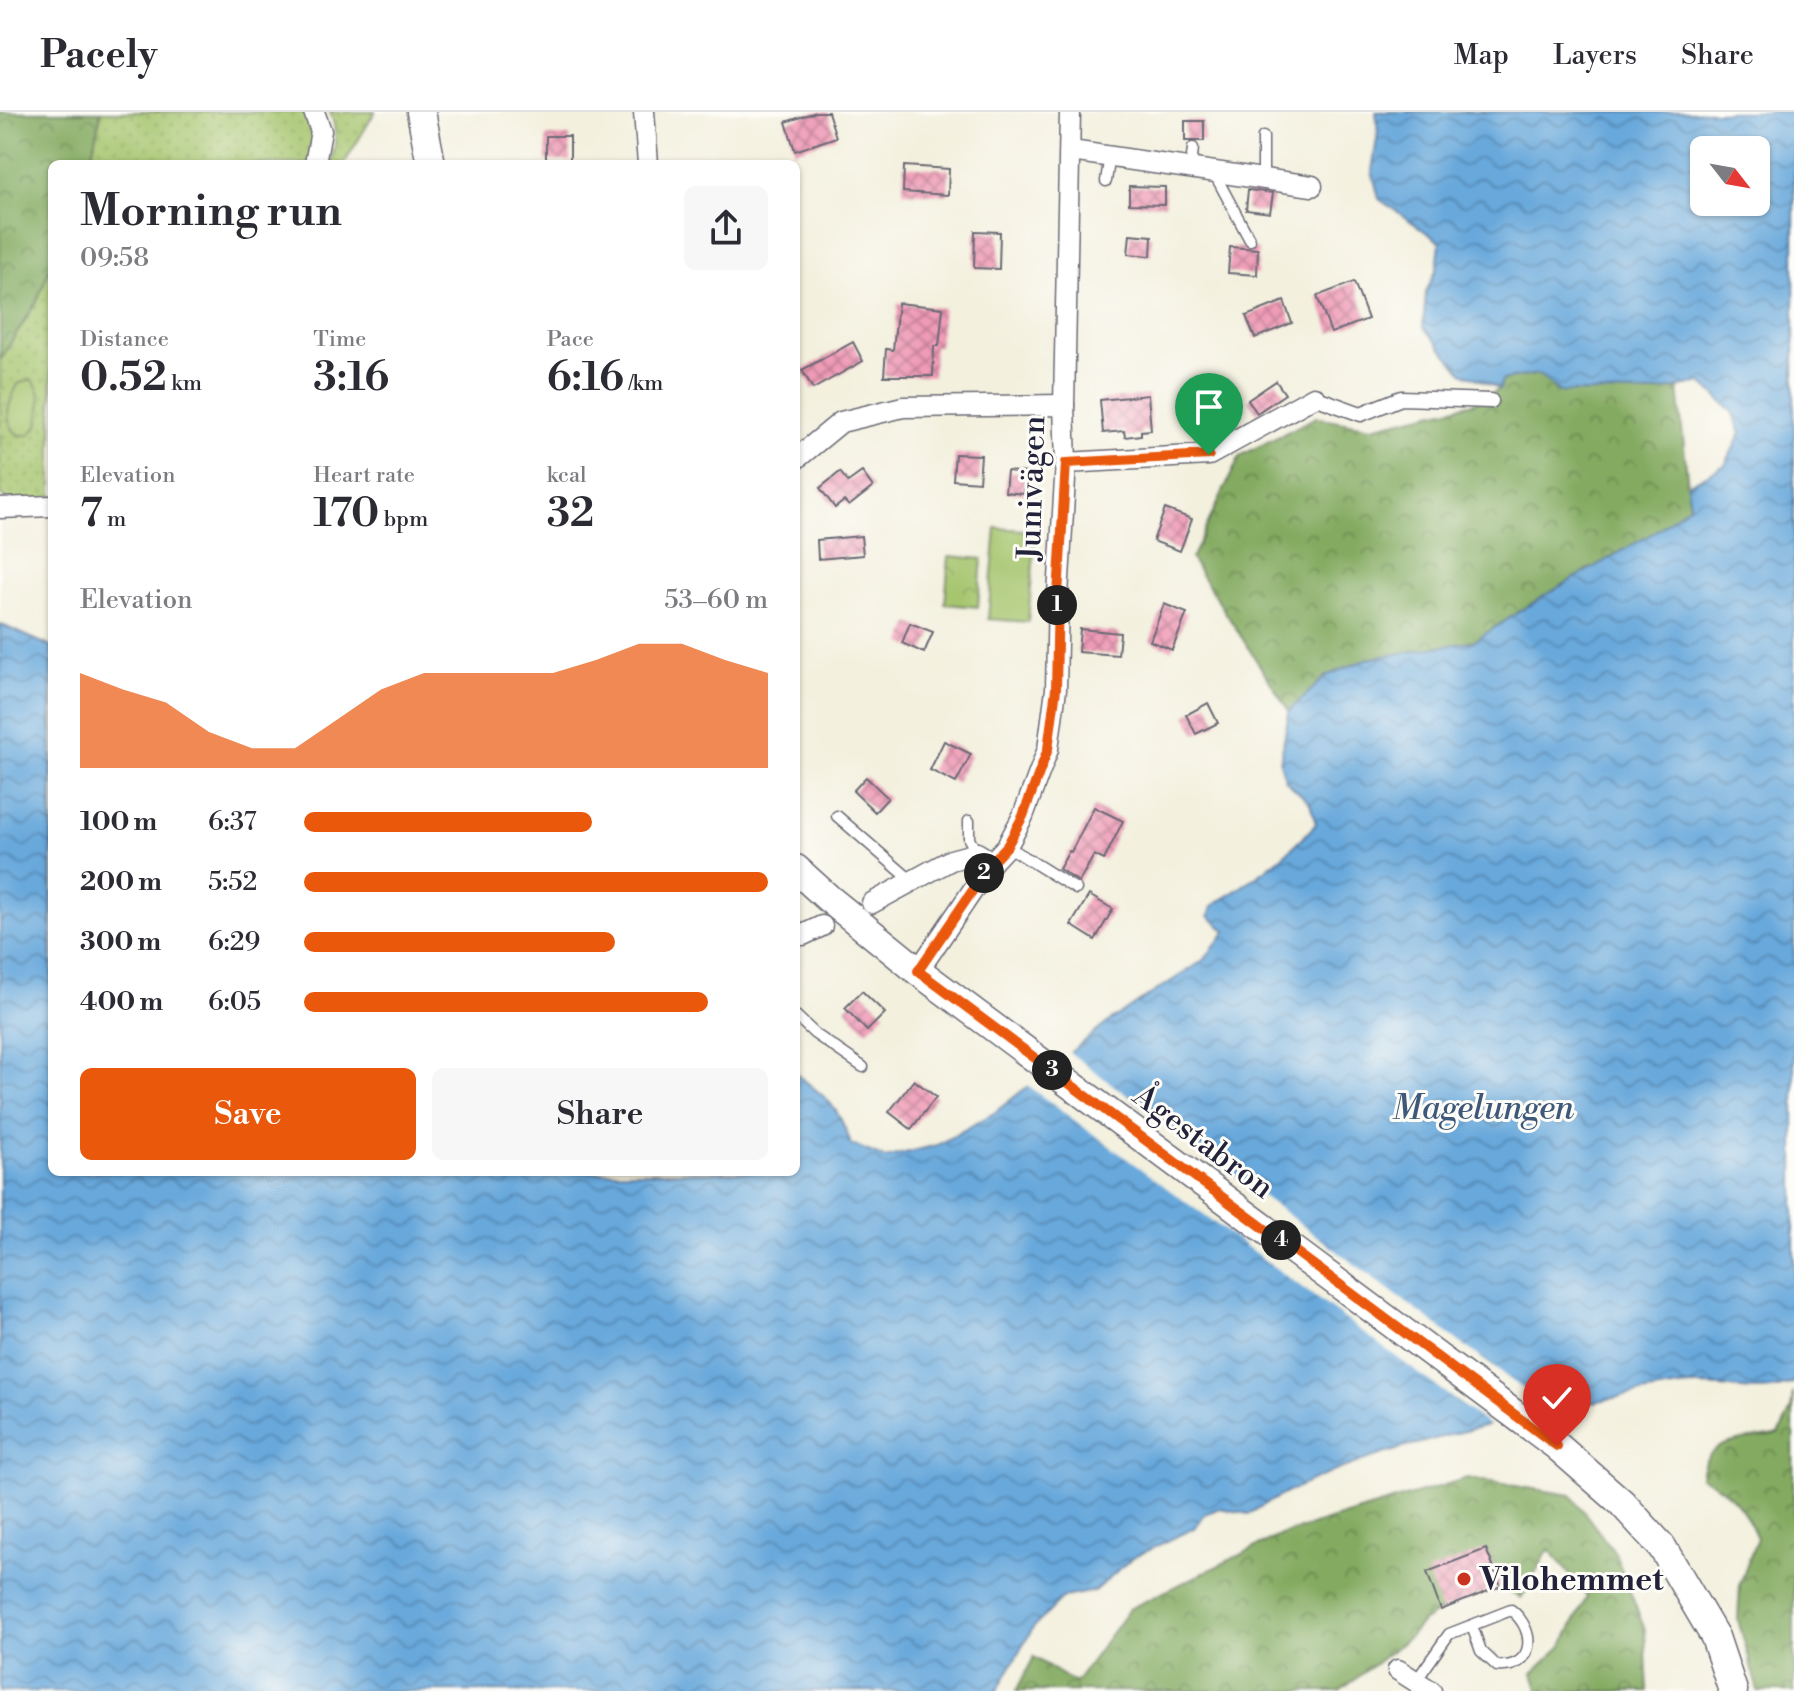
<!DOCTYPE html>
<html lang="en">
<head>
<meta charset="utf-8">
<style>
  :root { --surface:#fff; --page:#f7f7f7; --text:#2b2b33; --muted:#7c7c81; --line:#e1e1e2; --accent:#ea580c }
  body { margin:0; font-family:"Libre Bodoni",serif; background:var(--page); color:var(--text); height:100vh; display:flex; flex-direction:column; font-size:30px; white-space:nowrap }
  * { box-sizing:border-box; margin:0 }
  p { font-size:26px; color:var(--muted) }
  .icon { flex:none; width:44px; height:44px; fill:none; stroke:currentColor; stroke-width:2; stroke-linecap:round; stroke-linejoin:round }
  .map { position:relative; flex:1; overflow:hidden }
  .details { position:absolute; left:48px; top:48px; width:752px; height:1016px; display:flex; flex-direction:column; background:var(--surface); border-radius:12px; box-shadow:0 2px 6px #0004 }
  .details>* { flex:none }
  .needle { width:52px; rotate:121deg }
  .fabs { position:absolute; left:1690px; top:24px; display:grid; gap:16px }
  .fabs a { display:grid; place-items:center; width:80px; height:80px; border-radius:12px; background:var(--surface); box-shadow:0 2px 6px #0004; font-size:40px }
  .pin { position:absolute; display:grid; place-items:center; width:68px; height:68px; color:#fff; margin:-82px -34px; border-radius:50% 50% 50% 0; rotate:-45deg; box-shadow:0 0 8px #0007 }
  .pin .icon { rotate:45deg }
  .km { position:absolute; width:40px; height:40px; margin:-20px; border-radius:50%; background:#222; color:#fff; font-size:22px; line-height:40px; text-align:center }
  .round { display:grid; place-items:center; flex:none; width:84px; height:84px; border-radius:12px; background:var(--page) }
  .head { display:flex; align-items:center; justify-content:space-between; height:136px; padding:0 32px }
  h1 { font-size:44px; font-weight:600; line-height:60px }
  .figures { display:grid; grid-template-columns:repeat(3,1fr); gap:12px; height:136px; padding:8px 32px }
  .figures div { display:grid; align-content:center }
  .figures b { font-size:40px; font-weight:600 }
  .figures small { font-size:22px; font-weight:400 }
  .figures p { font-size:22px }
  .chart { height:224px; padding:16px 32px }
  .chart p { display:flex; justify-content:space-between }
  .chart svg { width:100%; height:144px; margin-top:8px; fill:var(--accent); opacity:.7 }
  .primary-button { display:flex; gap:16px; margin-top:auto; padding:16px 32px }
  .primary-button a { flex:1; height:92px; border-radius:12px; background:var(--accent); color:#fff; font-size:32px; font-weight:600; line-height:92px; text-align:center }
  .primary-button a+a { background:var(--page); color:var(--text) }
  ul { padding:0 32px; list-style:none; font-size:26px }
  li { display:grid; grid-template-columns:128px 96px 1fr; align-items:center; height:60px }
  li i { height:20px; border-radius:10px; background:var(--accent) }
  header { display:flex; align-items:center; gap:48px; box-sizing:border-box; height:112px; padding:0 40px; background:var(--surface); border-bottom:2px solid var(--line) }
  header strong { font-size:38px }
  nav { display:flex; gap:44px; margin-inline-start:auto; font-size:28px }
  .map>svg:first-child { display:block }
  .grass { fill:url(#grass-dots); stroke:#637354; stroke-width:2 }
  .forest { fill:url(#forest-crowns); stroke:#52664e; stroke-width:2 }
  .park { fill:url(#park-crowns); stroke:#637354; stroke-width:2 }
  .garden { fill:#a4c46c; stroke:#637354; stroke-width:2 }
  .water { fill:url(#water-waves); stroke:#44658b; stroke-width:2; fill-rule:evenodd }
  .pier { fill:#f3f0de }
  .building { fill:url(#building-cross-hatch) }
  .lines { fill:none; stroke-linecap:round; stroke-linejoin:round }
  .service-casing { stroke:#6b6a74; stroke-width:13 }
  .pedestrian-casing { stroke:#6b6a74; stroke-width:17 }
  .minor-casing { stroke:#6b6a74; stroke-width:23 }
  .secondary-casing { stroke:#6b6a74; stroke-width:31 }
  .service { stroke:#fff; stroke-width:10 }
  .pedestrian { stroke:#fff; stroke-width:14 }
  .minor { stroke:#fff; stroke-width:20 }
  .secondary { stroke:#fff; stroke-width:28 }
  .route-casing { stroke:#fff; stroke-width:16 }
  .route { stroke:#ea580c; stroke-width:10 }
  .poi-dot { fill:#c8321e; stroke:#fdfcf7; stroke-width:3 }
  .labels { text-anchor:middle; stroke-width:6; stroke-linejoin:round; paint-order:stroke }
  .street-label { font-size:32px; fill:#22223b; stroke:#fdfcf7 }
  .poi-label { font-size:32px; font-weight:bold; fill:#22223b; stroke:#fdfcf7; text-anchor:start }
  .water-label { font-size:34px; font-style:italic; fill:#3e587b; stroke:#fdfcf7 }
</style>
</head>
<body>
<header>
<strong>Pacely</strong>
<nav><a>Map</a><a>Layers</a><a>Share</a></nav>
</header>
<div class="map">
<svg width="1794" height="1579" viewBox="0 0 1794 1579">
  <defs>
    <pattern id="grass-dots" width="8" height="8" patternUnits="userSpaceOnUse" patternTransform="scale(2)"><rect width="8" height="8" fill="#a4c46c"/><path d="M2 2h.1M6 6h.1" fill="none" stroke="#8da85e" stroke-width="1.8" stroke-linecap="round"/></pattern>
    <pattern id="forest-crowns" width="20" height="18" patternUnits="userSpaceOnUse" patternTransform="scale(2)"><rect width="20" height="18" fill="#83aa60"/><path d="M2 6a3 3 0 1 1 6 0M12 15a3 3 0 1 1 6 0" fill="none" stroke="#6b8a50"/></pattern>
    <pattern id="park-crowns" width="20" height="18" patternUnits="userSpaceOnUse" patternTransform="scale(2)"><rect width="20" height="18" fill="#a4c46c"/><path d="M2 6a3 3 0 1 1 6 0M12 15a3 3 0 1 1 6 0" fill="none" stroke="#8da85e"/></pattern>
    <pattern id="water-waves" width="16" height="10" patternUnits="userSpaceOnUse" patternTransform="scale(2)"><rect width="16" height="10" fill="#67a8db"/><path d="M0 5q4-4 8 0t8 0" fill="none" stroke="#5488b3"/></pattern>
    <pattern id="building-cross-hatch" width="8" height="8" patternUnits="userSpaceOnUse" patternTransform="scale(2)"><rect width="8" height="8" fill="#f09bb7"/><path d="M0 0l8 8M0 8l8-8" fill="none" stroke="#c27e96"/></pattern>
  </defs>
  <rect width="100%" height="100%" fill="#fdfcf7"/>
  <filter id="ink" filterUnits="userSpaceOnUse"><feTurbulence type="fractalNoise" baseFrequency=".0125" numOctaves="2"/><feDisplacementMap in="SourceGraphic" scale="16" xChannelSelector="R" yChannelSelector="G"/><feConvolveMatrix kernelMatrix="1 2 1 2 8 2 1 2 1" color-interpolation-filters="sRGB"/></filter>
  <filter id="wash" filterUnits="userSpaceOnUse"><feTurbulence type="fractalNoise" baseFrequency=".006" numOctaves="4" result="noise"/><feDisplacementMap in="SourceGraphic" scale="32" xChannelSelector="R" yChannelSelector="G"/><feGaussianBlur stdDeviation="1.8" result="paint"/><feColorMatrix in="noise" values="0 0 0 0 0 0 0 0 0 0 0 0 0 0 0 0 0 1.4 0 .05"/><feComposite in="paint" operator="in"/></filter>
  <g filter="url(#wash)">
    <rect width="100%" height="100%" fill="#f3f0de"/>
    <g class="grass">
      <path d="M101 0H314L315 52H90Z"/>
      <path d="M330 0H375L344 52H330C337 36 337 16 330 0Z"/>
      <path d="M52 150V394L12 396 0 382V248L37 189Z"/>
    </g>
    <g class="forest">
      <path d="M0 0H101L90 52H52V150L37 189 0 248Z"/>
      <path d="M1538 262 1648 281 1678 276 1690 393 1653 421 1542 485 1474 529 1367 547 1326 564 1289 599 1191 447 1240 344 1316 305 1372 315 1474 291 1500 277 1502 268Z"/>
      <path d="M1793 1280 1794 1579H1758L1738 1508 1740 1472 1757 1426C1742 1392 1733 1383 1701 1364 1706 1324 1746 1330 1779 1322L1791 1298Z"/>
      <path d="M1467 1366 1571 1383 1615 1441 1645 1518 1648 1579H1539L1533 1561 1562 1534 1587 1485 1549 1437 1521 1487 1501 1474 1486 1437 1441 1498 1422 1510 1408 1526 1340 1579H1016L1034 1545 1075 1571 1129 1497 1281 1423Z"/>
    </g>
    <path class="park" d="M949 444 982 447 978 495 945 492Z"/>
    <g class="garden">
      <path d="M31 267C45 280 40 297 38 314L29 323H18C1 307 9 290 18 272Z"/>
      <path d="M996 416 1036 419 1028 510 988 507Z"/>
    </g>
    <path class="water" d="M1376 0H1794V1271C1755 1287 1720 1269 1680 1275 1615 1284 1552 1298 1488 1313 1405 1334 1322 1356 1249 1402L1220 1396 1205 1402 1194 1416 1132 1446 1094 1479 1064 1485 1033 1516 997 1579H0V512L52 535V1060H796V962C828 986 838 994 851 1032L885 1046 937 1033 994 1001 1111 908 1204 848 1226 819 1209 804 1212 794C1250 770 1286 745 1316 712L1310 691 1286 669 1280 651 1289 599 1326 564 1367 547 1474 529 1542 485 1653 421 1690 393 1687 373 1725 353 1741 321 1732 299 1702 271 1648 281 1559 280 1538 262 1502 268 1500 277 1462 260 1423 215 1426 180 1437 156 1440 130 1379 87 1372 59 1378 20ZM1704 38H1756V90H1704Z"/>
    <path class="pier" d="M1066 938 1555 1301 1493 1316 1024 971Z"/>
    <g id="blocks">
      <g class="building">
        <path d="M816 0H828L836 25 795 39 786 10Z"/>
        <rect x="1185" y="9" width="19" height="20"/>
        <rect x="546" y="24" width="24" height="25"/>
        <path d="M904 54 949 57 948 83 903 80Z"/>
        <path d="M1129 74 1165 75V93L1129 92Z"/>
        <path d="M1248 78 1273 81 1270 101 1246 98Z"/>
        <path d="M975 119 1000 120 999 157 974 156Z"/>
        <path d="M1130 122 1152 124 1151 144 1128 142Z"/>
        <path d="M1230 135 1258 137 1257 163 1228 161Z"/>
        <path d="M1354 170 1368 207 1331 221 1317 184Z"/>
        <path d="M1284 189 1292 211 1255 226 1246 204Z"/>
        <path d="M898 191 943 196 939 234H934L933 264H884L886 237 893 238Z"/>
        <path d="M853 230 863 249 813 277 802 258Z"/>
        <path d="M1276 269 1285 282 1257 301 1248 288Z"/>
        <path d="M1148 283 1151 318 1141 319V323L1125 325 1124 319 1103 321 1100 288Z"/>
        <path d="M955 342 981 343 979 370 953 368Z"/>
        <path d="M1007 359 1026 361 1024 382 1005 380Z"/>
        <path d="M840 360 848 370 862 360 873 375 849 394 844 389 835 396 820 376Z"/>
        <path d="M1165 397 1192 407 1180 439 1153 429Z"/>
        <path d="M861 424 863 443 818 447 817 428Z"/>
        <path d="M1164 492 1187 501 1172 538 1150 529Z"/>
        <path d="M910 511 933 520 924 541 902 531Z"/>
        <path d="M1080 517 1120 521 1118 543 1078 540Z"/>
        <path d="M1208 591 1218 611 1196 622 1186 603Z"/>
        <path d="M944 629 971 642 956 671 930 658Z"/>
        <path d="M866 665 888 686 875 700 853 679Z"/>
        <path d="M1094 695 1123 709 1104 748 1094 743 1079 770 1059 757 1069 739 1071 740Z"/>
        <path d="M1089 783 1113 797 1095 828 1071 813Z"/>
        <path d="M862 879 885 901 867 919 845 896Z"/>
        <path d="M914 968 936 985 911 1017 889 1000Z"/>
        <path d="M1486 1437 1501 1474 1441 1498 1427 1460Z"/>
      </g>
    </g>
  </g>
  <g filter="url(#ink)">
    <use href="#blocks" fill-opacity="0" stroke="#6b6a74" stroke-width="2"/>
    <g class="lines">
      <defs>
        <g id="service">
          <path d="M1191 55 1193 36"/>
          <path d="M1214 61 1250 128"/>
          <path d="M1263 66V25"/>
          <path d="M1106 69 1110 43"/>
          <path d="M837 704 912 769"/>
          <path d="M969 709V727L977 741"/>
          <path d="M1007 734 1076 777"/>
          <path d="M796 904 815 922 863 955"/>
          <path d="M1416 1569 1449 1522 1511 1498C1537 1518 1535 1557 1497 1554L1481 1539 1472 1514"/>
        </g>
        <path id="pedestrian" d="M1314 285 1361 302 1401 286 1491 289"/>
        <g id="minor">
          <path d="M314 0 321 19 315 52"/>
          <path d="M644 0 648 52"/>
          <path d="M1071 39 1312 74"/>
          <path d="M796 347 841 310 903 295 1064 293"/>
          <path d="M1066 351 1209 343 1314 285"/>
          <path d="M0 396 52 394"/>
          <path d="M872 791 951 748 977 741 992 750"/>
          <path d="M796 823H803L822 814"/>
          <path d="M918 859 992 750 1007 734 1023 704 1048 637 1056 577 1058 483 1066 351 1064 293 1070 0"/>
          <path d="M1398 1558 1431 1579"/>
        </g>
        <g id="secondary">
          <path d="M421 0 431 52"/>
          <path d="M796 757 828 786 918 859 1557 1334 1622 1391 1662 1435 1715 1525 1733 1579"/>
        </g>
      </defs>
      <use href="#service" class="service-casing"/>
      <use href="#pedestrian" class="pedestrian-casing"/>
      <use href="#minor" class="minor-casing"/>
      <use href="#secondary" class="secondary-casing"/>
      <use href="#service" class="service"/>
      <use href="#pedestrian" class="pedestrian"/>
      <use href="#minor" class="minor"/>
      <use href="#secondary" class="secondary"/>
    </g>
  </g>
  <g class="lines" filter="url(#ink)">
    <defs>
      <path id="route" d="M1209 343 1066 351 1058 483 1056 577 1048 637 1023 704 1007 734 992 750 918 859 1557 1334"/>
    </defs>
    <use href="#route" class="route-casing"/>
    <use href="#route" class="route"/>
  </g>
  <circle class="poi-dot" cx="1464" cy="1467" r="8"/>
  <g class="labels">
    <g class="street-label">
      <text transform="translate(1031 376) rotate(-88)" y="11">Junivägen</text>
      <text transform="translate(1204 1029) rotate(37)" y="11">Ågestabron</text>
    </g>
    <g class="poi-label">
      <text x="1480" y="1478">Vilohemmet</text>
    </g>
    <g class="water-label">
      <text x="1483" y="1007">Magelungen</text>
    </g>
  </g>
</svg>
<div class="fabs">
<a><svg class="needle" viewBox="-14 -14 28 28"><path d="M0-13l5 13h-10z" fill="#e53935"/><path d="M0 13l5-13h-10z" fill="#7c7c81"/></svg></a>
</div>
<div class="pin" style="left:1209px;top:343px;background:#1e9e55"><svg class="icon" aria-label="arrive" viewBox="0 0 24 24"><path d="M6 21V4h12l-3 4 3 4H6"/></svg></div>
<div class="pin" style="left:1557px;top:1334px;background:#d93025"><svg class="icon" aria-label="check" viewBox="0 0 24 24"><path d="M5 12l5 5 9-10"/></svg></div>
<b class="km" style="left:1057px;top:493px">1</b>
<b class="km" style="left:984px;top:761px">2</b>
<b class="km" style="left:1052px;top:958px">3</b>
<b class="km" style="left:1281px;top:1128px">4</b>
<section class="details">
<div class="head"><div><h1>Morning run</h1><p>09:58</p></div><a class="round"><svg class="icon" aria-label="share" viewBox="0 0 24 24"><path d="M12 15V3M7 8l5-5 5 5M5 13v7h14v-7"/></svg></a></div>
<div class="figures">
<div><p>Distance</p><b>0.52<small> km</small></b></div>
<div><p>Time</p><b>3:16</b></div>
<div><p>Pace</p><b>6:16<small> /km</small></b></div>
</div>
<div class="figures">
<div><p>Elevation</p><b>7<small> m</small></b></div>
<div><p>Heart rate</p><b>170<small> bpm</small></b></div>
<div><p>kcal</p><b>32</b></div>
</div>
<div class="chart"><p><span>Elevation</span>53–60 m</p>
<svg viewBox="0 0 160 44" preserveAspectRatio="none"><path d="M0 44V15L10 20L20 24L30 33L40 38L50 38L60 29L70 20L80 15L90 15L100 15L110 15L120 11L130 6L140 6L150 11L160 15V44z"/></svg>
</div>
<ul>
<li><b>100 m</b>6:37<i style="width:62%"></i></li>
<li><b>200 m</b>5:52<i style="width:100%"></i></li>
<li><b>300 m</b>6:29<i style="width:67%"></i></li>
<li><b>400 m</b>6:05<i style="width:87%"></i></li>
</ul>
<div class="primary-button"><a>Save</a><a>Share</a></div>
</section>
</div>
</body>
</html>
